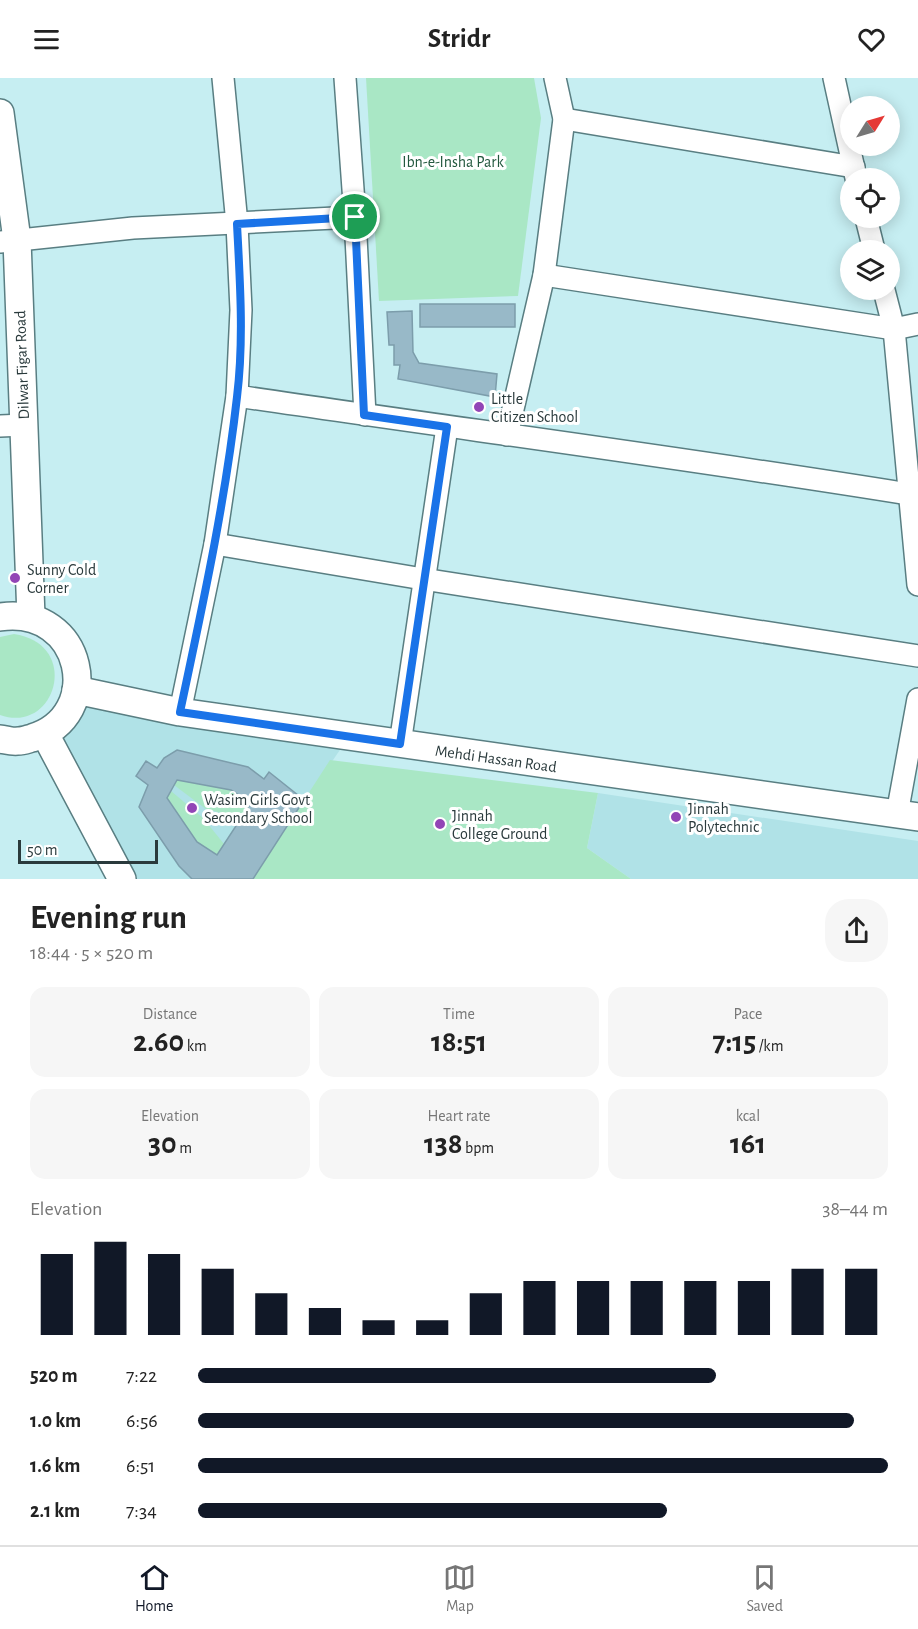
<!DOCTYPE html>
<html lang="en">
<head>
<meta charset="utf-8">
<style>
  :root { --surface:#fff; --page:#f6f6f6; --text:#222; --muted:#767676; --line:#e0e0e0; --accent:#111827 }
  body { margin:0; font-family:"Alegreya Sans",sans-serif; background:var(--page); color:var(--text); height:100vh; display:flex; flex-direction:column; font-size:22px; white-space:nowrap }
  * { box-sizing:border-box; margin:0 }
  p { font-size:20px; color:var(--muted) }
  .icon { flex:none; width:33px; height:33px; fill:none; stroke:currentColor; stroke-width:2; stroke-linecap:round; stroke-linejoin:round }
  .map { position:relative; height:801px; overflow:hidden }
  .drawer { display:flex; flex-direction:column; background:var(--surface); flex:1 }
  .drawer>* { flex:none }
  .needle { width:39px; rotate:53deg }
  .tools { position:absolute; left:840px; top:18px; display:grid; gap:12px }
  .tools a { display:grid; place-items:center; width:60px; height:60px; border-radius:50%; background:var(--surface); box-shadow:0 3px 15px #0003; font-size:30px }
  .scale { position:absolute; left:18px; bottom:15px; width:140px; box-sizing:border-box; padding-left:6px; border:3px solid #2a3a3c; border-top:0; font-size:16px; line-height:21px; white-space:nowrap; color:#2a3a3c; -webkit-text-stroke:4px #fff; paint-order:stroke }
  .pin { position:absolute; display:grid; place-items:center; width:51px; height:51px; color:#fff; margin:-26px; border:3px solid #fff; border-radius:50%; box-shadow:0 2px 6px #0007 }
  .round { display:grid; place-items:center; flex:none; width:63px; height:63px; border-radius:24px; background:var(--page) }
  .summary { display:flex; align-items:center; justify-content:space-between; height:102px; padding:0 30px }
  h1 { font-size:33px; font-weight:700; line-height:45px }
  .metrics { display:grid; grid-template-columns:repeat(3,1fr); gap:9px; height:102px; padding:6px 30px }
  .metrics div { display:grid; align-content:center; border-radius:15px; background:var(--page); text-align:center }
  .metrics b { font-size:30px; font-weight:700 }
  .metrics small { font-size:16px; font-weight:400 }
  .metrics p { font-size:16px }
  .chart { height:168px; padding:12px 30px }
  .chart p { display:flex; justify-content:space-between }
  .chart svg { width:100%; height:108px; margin-top:6px; stroke:var(--accent); stroke-width:6 }
  ul { padding:0 30px; list-style:none; font-size:20px }
  li { display:grid; grid-template-columns:96px 72px 1fr; align-items:center; height:45px }
  li i { height:15px; border-radius:8px; background:var(--accent) }
  header { display:flex; justify-content:space-between; align-items:center; height:78px; padding:0 30px; background:var(--surface); font-size:27px; font-weight:700 }
  .dock { display:flex; justify-content:space-around; align-items:center; height:84px; border-top:2px solid var(--line); background:var(--surface); font-size:16px; color:var(--muted) }
  .dock a { display:grid; justify-items:center; gap:3px }
  .dock .on { color:var(--accent) }
  .map>svg:first-child { display:block }
  .built { fill:#b0e2e7 }
  .green { fill:#a9e7c5 }
  .building { fill:#98b9c8; stroke:#7c9dab; stroke-width:1.5; fill-rule:evenodd }
  .lines { fill:none; stroke-linecap:round; stroke-linejoin:round }
  .minor-casing { stroke:#597e82; stroke-width:24 }
  .tertiary-casing { stroke:#597e82; stroke-width:30 }
  .minor { stroke:#fff; stroke-width:21 }
  .tertiary { stroke:#fff; stroke-width:27 }
  .route-casing { stroke:#fff; stroke-width:12 }
  .route { stroke:#1a73e8; stroke-width:8 }
  .poi-dot { fill:#9245b6; stroke:#fff; stroke-width:2 }
  .labels { text-anchor:middle; stroke-width:6; stroke-linejoin:round; paint-order:stroke }
  .park-label { font-size:16px; fill:#22583e; stroke:#fff }
  .street-label { font-size:16px; fill:#2a3a3c; stroke:#fff }
  .poi-label { font-size:16px; fill:#2a3a3c; stroke:#fff; text-anchor:start }
</style>
</head>
<body>
<header><svg class="icon" aria-label="menu" viewBox="0 0 24 24"><path d="M4 6h16M4 12h16M4 18h16"/></svg>Stridr<svg class="icon" aria-label="heart" viewBox="0 0 24 24"><path d="M12 20l-8-8c-3-5 5-10 8-4 3-6 11-1 8 4z"/></svg></header>
<div class="map">
<svg width="918" height="801" viewBox="0 0 918 801">
  <rect width="100%" height="100%" fill="#c6eef2"/>
  <g class="built">
    <path d="M76 612 349 659 250 801H122L45 656Z"/>
    <path d="M598 715 918 763V801H631L587 770Z"/>
  </g>
  <g class="green">
    <path d="M366 0H534L541 40 518 218 379 223Z"/>
    <path d="M14 556C82 566 56 657 0 637V559Z"/>
    <path d="M330 682 598 715 587 770 631 801H253Z"/>
    <path d="M177 702 231 712 251 725 241 740 206 731 174 707Z"/>
    <path d="M171 713 203 740 224 766 217 777 197 764 167 720Z"/>
  </g>
  <g class="building">
    <rect x="420" y="226" width="95" height="23"/>
    <path d="M412 233 413 274 419 285 497 296 495 319 398 301 400 287H394V267H389L387 234Z"/>
    <path d="M177 672 248 689 264 701 269 694 304 722 253 801H192L179 788 139 729 148 707 136 698 146 683 157 690 164 680ZM177 702 231 712 251 725 217 777 197 764 167 720Z"/>
  </g>
  <g class="lines">
    <defs>
      <g id="minor">
        <path d="M345 0 355 139 365 337"/>
        <path d="M834 0 856 100"/>
        <path d="M564 41 854 89"/>
        <path d="M866 140 874 172"/>
        <path d="M0 164 133 150 355 139"/>
        <path d="M544 197 894 251 918 246"/>
        <path d="M884 212 894 251 918 507"/>
        <path d="M237 318C461 351 685 380 908 416"/>
        <path d="M0 348 24 347"/>
        <path d="M507 357 544 197 564 41 555 0"/>
        <path d="M215 466 423 501 918 578"/>
        <path d="M180 634 215 466 237 318 241 232 237 146 223 0"/>
        <path d="M400 666 447 349"/>
        <path d="M897 736 918 621"/>
      </g>
      <g id="tertiary">
        <path d="M0 35 17 162 31 539"/>
        <path d="M0 539C84 527 106 638 32 660 28 661 23 663 18 663 13 664 6 662 0 661"/>
        <path d="M76 612 180 634 918 739"/>
        <path d="M45 656 122 801"/>
      </g>
    </defs>
    <use href="#minor" class="minor-casing"/>
    <use href="#tertiary" class="tertiary-casing"/>
    <use href="#minor" class="minor"/>
    <use href="#tertiary" class="tertiary"/>
  </g>
  <g class="lines">
    <defs>
      <path id="route" d="M355 139 364 337 447 349 400 666 180 634C202 530 225 426 237 319 244 262 240 204 237 146Z"/>
    </defs>
    <use href="#route" class="route-casing"/>
    <use href="#route" class="route"/>
  </g>
  <g class="poi-dot">
    <circle cx="479" cy="329" r="6"/>
    <circle cx="15" cy="500" r="6"/>
    <circle cx="192" cy="730" r="6"/>
    <circle cx="676" cy="739" r="6"/>
    <circle cx="440" cy="746" r="6"/>
  </g>
  <g class="labels">
    <g class="park-label">
      <text x="453" y="89">Ibn-e-Insha Park</text>
    </g>
    <g class="street-label">
      <text transform="translate(21 287) rotate(-92)" y="6">Dilwar Figar Road</text>
      <text transform="translate(496 680) rotate(8)" y="6">Mehdi Hassan Road</text>
    </g>
    <g class="poi-label">
      <text x="491" y="326">Little<tspan x="491" dy="18">Citizen School</tspan></text>
      <text x="27" y="497">Sunny Cold<tspan x="27" dy="18">Corner</tspan></text>
      <text x="204" y="727">Wasim Girls Govt<tspan x="204" dy="18">Secondary School</tspan></text>
      <text x="688" y="736">Jinnah<tspan x="688" dy="18">Polytechnic</tspan></text>
      <text x="452" y="743">Jinnah<tspan x="452" dy="18">College Ground</tspan></text>
    </g>
  </g>
</svg>
<div class="tools">
<a><svg class="needle" viewBox="-14 -14 28 28"><path d="M0-13l5 13h-10z" fill="#e53935"/><path d="M0 13l5-13h-10z" fill="#767676"/></svg></a>
<a><svg class="icon" aria-label="locate" viewBox="0 0 24 24"><circle cx="12" cy="12" r="6"/><path d="M12 2v4M12 18v4M2 12h4M18 12h4"/></svg></a>
<a><svg class="icon" aria-label="layers" viewBox="0 0 24 24"><path d="M12 4l9 5-9 5-9-5zM3 14l9 5 9-5"/></svg></a>
</div>
<div class="scale">50 m</div>
<div class="pin" style="left:355px;top:139px;background:#1e9e55"><svg class="icon" aria-label="arrive" viewBox="0 0 24 24"><path d="M6 21V4h12l-3 4 3 4H6"/></svg></div>
</div>
<section class="drawer">
<div class="summary"><div><h1>Evening run</h1><p>18:44 · 5 × 520 m</p></div><a class="round"><svg class="icon" aria-label="share" viewBox="0 0 24 24"><path d="M12 15V3M7 8l5-5 5 5M5 13v7h14v-7"/></svg></a></div>
<div class="metrics">
<div><p>Distance</p><b>2.60<small> km</small></b></div>
<div><p>Time</p><b>18:51</b></div>
<div><p>Pace</p><b>7:15<small> /km</small></b></div>
</div>
<div class="metrics">
<div><p>Elevation</p><b>30<small> m</small></b></div>
<div><p>Heart rate</p><b>138<small> bpm</small></b></div>
<div><p>kcal</p><b>161</b></div>
</div>
<div class="chart"><p><span>Elevation</span>38–44 m</p>
<svg viewBox="0 0 160 44" preserveAspectRatio="none"><path d="M5 44V11M15 44V6M25 44V11M35 44V17M45 44V27M55 44V33M65 44V38M75 44V38M85 44V27M95 44V22M105 44V22M115 44V22M125 44V22M135 44V22M145 44V17M155 44V17"/></svg>
</div>
<ul>
<li><b>520 m</b>7:22<i style="width:75%"></i></li>
<li><b>1.0 km</b>6:56<i style="width:95%"></i></li>
<li><b>1.6 km</b>6:51<i style="width:100%"></i></li>
<li><b>2.1 km</b>7:34<i style="width:68%"></i></li>
</ul>
</section>
<nav class="dock">
<a class="on"><svg class="icon" aria-label="home" viewBox="0 0 24 24"><path d="M3 11l9-7 9 7M6 9v11h12V9"/></svg>Home</a>
<a><svg class="icon" aria-label="map" viewBox="0 0 24 24"><path d="M3 6l6-2 6 2 6-2v14l-6 2-6-2-6 2zM9 4v14M15 6v14"/></svg>Map</a>
<a><svg class="icon" aria-label="saved" viewBox="0 0 24 24"><path d="M7 4h10v16l-5-4-5 4z"/></svg>Saved</a>
</nav>
</body>
</html>
